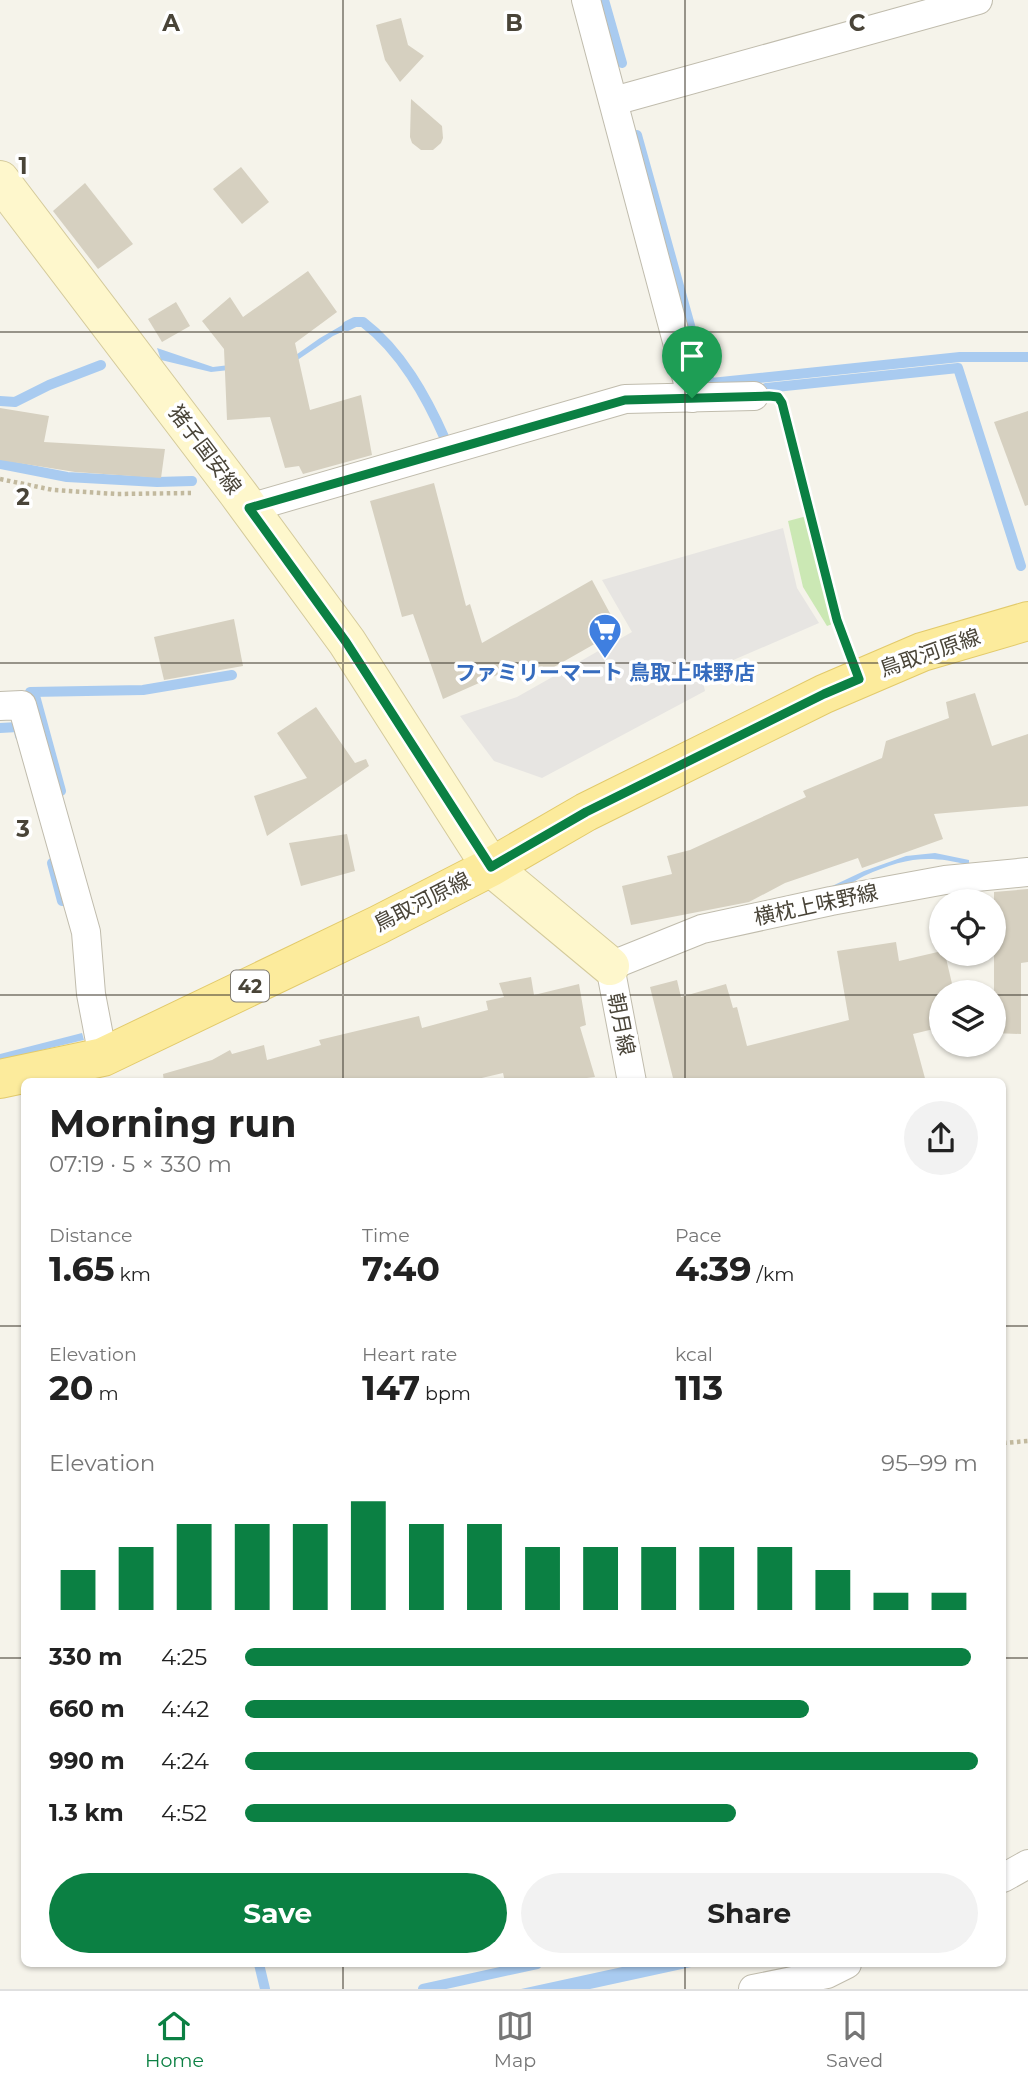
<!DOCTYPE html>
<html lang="en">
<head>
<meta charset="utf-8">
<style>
  :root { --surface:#fff; --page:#f2f2f2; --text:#222; --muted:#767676; --line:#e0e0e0; --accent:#0b8043 }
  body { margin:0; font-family:Montserrat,"Noto Sans JP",sans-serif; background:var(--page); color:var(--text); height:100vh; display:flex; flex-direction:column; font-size:26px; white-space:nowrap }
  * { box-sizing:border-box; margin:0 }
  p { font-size:23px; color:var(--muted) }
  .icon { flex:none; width:38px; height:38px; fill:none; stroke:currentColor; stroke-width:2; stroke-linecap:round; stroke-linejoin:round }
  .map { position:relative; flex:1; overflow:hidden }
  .side { position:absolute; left:21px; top:1078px; width:985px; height:889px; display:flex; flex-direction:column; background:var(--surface); border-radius:10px; box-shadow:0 2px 5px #0004 }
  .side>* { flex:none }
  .buttons { position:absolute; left:929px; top:889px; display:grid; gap:14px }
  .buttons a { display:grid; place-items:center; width:77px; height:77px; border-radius:50%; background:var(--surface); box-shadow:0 2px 5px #0004; font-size:35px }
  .pin { position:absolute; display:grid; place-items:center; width:60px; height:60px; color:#fff; margin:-72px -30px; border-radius:50% 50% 50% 0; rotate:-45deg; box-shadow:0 0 7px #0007 }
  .pin .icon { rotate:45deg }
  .round { display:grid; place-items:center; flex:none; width:74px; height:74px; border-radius:37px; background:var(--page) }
  .overview { display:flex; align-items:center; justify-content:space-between; height:119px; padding:0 28px }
  h1 { font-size:38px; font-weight:700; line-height:52px }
  .metrics { display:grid; grid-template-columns:repeat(3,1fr); gap:10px; height:119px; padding:7px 28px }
  .metrics div { display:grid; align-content:center }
  .metrics b { font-size:35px; font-weight:700 }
  .metrics small { font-size:19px; font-weight:400 }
  .metrics p { font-size:19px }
  .chart { height:196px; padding:14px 28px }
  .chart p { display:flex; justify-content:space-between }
  .chart svg { width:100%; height:126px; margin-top:7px; stroke:var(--accent); stroke-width:6 }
  .button { display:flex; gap:14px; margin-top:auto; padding:14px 28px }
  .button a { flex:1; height:80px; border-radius:42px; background:var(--accent); color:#fff; font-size:28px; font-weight:700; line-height:80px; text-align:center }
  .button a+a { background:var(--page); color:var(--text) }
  ul { padding:0 28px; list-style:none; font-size:23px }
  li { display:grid; grid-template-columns:112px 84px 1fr; align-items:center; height:52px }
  li i { height:18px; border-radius:9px; background:var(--accent) }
  .tab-bar { display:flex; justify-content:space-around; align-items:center; height:98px; border-top:2px solid var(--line); background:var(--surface); font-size:19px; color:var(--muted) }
  .tab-bar a { display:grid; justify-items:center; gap:4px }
  .tab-bar .selected { color:var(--accent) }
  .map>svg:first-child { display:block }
  .green { fill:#cbe8b4 }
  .parking { fill:#e7e5e2 }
  .water { fill:#a9cbf0 }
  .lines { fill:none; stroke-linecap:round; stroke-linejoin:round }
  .stream { stroke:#a9cbf0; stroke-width:10 }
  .building { fill:#d6d0c0 }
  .street-casing { stroke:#c0bcad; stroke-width:30 }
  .secondary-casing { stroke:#d4ca9b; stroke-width:40 }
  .primary-casing { stroke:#e2ca6b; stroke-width:40 }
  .path { stroke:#c2b99e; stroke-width:4.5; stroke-dasharray:3.5 3.5; stroke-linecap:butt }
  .street { stroke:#fff; stroke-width:28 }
  .secondary { stroke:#fef7cc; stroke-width:38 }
  .primary { stroke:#fceb9c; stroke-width:38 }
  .route-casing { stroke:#fff; stroke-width:14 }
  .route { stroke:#0b8043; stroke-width:9 }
  .grid { fill:none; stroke:#494438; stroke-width:2; stroke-opacity:0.55 }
  .labels { text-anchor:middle; stroke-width:7; stroke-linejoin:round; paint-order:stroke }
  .shield { fill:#fff; stroke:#807c74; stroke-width:2 }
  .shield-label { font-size:19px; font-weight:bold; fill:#494438 }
  .street-label { font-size:21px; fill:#494438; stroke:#fff }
  .shop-label { font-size:21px; font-weight:bold; fill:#366cbe; stroke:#fff }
  .grid-label { font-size:23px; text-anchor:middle; font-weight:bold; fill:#494438; stroke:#fff; stroke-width:7; stroke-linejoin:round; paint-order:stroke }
</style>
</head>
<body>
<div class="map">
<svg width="1028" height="1989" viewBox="0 0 1028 1989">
  <rect width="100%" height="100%" fill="#f5f3ea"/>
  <path class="green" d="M807 516 835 623 827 626 803 587 788 521Z"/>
  <path class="parking" d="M783 528 797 588 819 623 701 674 705 691 542 778 494 761 460 716 517 697 632 632 602 580Z"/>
  <g class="water">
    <path d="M360 319 361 323 333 336 293 363 211 372 161 360 157 348 213 367 293 357 320 338 351 320Z"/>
    <path d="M935 853 969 860V865C928 854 903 858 864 876 853 882 841 889 830 893 807 900 783 903 760 908L759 902 830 887 864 871 906 856Z"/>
    <path d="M82 1033 84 1040 0 1060V1054Z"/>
    <path d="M636 1964H705L590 1989H521Z"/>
  </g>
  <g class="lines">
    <g class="stream">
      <path d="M604 0 622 63"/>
      <path d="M637 135 701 365 711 383 960 357H1028"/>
      <path d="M347 326 355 322H363C401 351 426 396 445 439"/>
      <path d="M766 388 958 368 1021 566"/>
      <path d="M0 401 15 402 49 385 101 365"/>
      <path d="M0 464 67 477 157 482 192 481"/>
      <path d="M30 692 143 690 232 675"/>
      <path d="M34 692 61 791"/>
      <path d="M0 728 18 727 20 736"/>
      <path d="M52 863 62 901"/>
      <path d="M259 1964 265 1989"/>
      <path d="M423 1989 537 1964"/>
    </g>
  </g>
  <g class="building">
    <path d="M401 18 408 45 424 56 400 82 385 60 376 25Z"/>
    <path d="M411 99 442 126 443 138 441 143 433 150H421L412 143 410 137Z"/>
    <path d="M241 167 269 202 242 224 213 189Z"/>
    <path d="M85 183 133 244 98 269 53 211Z"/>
    <path d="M308 271 337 312 295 343 310 410 361 395 372 455 303 474 299 466 285 468 270 417 227 420 224 349 202 321 230 297 243 317Z"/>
    <path d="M176 302 190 326 162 342 148 319Z"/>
    <path d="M0 408 49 416 44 442 165 449 161 478 75 472 0 460Z"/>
    <path d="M1028 411V505L1025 506 994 422Z"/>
    <path d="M434 483 466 606 470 604 482 643 592 580 619 630 533 679 524 663 443 699 413 614 402 617 370 501Z"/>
    <path d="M234 619 243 666 164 680 154 637Z"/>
    <path d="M975 693 992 746 1028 734V806L934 814 943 839 862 868 858 858 785 883 749 902 631 925 622 886 672 874 667 856 690 850 806 797 803 791 882 758 886 741 949 718 946 702Z"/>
    <path d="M316 707 355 763 366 759 369 766 267 836 254 796 307 778 277 733Z"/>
    <path d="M347 834 355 871 301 886 289 843Z"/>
    <path d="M1028 889V962L1021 963V1034L994 1033V892Z"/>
    <path d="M896 942 899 961 942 951V954H945L954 992H942V1027L913 1034 926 1082H674L650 987 677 980 681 997 726 984 733 1008 737 1007 747 1046 849 1020 837 951Z"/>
    <path d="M531 977 534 995 579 984 586 1025 580 1027 595 1077 554 1082H505L503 1073 469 1081 164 1082 163 1074 212 1060 230 1050 232 1054 264 1045 267 1060 321 1045 319 1040 419 1016 422 1028 488 1010 486 1001 504 997 499 983Z"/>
  </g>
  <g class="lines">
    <defs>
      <g id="street">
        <path d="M586 0 692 398"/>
        <path d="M614 101 978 0"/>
        <path d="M249 508 625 399 754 396"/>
        <path d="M0 706 22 705 86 932 91 994 103 1057"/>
        <path d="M632 1082 610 966 702 929 831 901 945 880 1028 872"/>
        <path d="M1003 1878 1028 1864"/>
        <path d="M753 1989 827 1974 847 1964"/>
      </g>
      <path id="secondary" d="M0 180 237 492 347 642 491 867 610 966"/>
      <path id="primary" d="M0 1079 103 1057 378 925 491 867 586 812 824 694 922 652 1028 621"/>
    </defs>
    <use href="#street" class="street-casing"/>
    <use href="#secondary" class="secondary-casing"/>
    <use href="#primary" class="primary-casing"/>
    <g class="path">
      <path d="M783 407 837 620 847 645"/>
      <path d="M0 479 53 490 117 494 191 493"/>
      <path d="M1003 1443 1028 1441"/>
    </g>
    <use href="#street" class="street"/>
    <use href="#secondary" class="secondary"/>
    <use href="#primary" class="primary"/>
  </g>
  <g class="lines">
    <defs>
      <path id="route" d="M769 396 778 397 782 403 837 620 859 679 824 694 586 812 491 867 346 642 249 508 625 400Z"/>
    </defs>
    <use href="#route" class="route-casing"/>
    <use href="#route" class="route"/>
  </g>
  <path class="grid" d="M343 0V1082M685 0V1082M0 332H1028M0 663H1028M0 995H942M994 995H1028M0 1326H24M1003 1326H1028M0 1658H24M1003 1658H1028M343 1964V1989M685 1964V1989"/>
  <defs>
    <symbol id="supermarket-pin" viewBox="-11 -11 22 30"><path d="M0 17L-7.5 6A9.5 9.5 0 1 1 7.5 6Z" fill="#3f7fe0" stroke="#fff"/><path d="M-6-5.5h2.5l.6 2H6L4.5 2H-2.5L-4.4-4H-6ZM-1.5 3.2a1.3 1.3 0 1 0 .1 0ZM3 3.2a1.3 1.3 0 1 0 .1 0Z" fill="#fff"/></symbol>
  </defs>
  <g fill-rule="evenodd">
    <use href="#supermarket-pin" x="586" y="611" width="38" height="52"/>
  </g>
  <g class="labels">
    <rect class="shield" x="231" y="970.5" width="38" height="31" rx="5"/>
    <g class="shield-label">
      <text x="250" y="993">42</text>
    </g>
    <g class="street-label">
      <text transform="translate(205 450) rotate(53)" y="7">猪子国安線</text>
      <text transform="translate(930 653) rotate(-19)" y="7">鳥取河原線</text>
      <text transform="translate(422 902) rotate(-27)" y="7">鳥取河原線</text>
      <text transform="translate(816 905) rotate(-12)" y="7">横枕上味野線</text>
      <text transform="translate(621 1024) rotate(79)" y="7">朝月線</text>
    </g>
    <g class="shop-label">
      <text x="605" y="680">ファミリーマート 鳥取上味野店</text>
    </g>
  </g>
  <g class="grid-label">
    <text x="171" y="31">A</text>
    <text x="514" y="31">B</text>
    <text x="857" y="31">C</text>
    <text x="23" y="174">1</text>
    <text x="23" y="505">2</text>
    <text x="23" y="837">3</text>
  </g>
</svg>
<div class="buttons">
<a><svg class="icon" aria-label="locate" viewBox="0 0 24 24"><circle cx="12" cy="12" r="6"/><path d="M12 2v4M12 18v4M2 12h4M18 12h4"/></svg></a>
<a><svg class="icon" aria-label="layers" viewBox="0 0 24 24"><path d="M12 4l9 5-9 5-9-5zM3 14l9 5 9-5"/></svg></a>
</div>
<div class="pin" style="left:692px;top:398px;background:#1e9e55"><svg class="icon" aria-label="arrive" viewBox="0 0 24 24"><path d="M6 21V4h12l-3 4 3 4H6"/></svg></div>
<section class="side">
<div class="overview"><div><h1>Morning run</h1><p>07:19 · 5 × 330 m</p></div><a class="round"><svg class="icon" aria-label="share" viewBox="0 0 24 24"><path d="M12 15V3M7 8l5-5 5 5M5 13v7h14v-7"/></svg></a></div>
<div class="metrics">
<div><p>Distance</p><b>1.65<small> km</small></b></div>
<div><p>Time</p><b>7:40</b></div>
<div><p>Pace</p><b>4:39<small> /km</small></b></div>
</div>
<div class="metrics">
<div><p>Elevation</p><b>20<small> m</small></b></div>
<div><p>Heart rate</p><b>147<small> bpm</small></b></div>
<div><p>kcal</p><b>113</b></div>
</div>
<div class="chart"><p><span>Elevation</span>95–99 m</p>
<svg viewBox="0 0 160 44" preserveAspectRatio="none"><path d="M5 44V30M15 44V22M25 44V14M35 44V14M45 44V14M55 44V6M65 44V14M75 44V14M85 44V22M95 44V22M105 44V22M115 44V22M125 44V22M135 44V30M145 44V38M155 44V38"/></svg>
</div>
<ul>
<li><b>330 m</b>4:25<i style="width:99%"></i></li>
<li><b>660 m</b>4:42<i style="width:77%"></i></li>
<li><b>990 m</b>4:24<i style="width:100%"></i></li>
<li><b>1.3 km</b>4:52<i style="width:67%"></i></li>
</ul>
<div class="button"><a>Save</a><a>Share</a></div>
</section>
</div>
<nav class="tab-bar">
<a class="selected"><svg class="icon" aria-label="home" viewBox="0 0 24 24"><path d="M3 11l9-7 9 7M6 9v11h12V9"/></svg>Home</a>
<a><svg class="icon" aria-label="map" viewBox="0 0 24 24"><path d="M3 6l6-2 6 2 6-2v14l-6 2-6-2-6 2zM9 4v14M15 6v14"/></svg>Map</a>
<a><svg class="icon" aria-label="saved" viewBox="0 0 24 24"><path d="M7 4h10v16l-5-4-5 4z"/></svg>Saved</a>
</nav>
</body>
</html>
